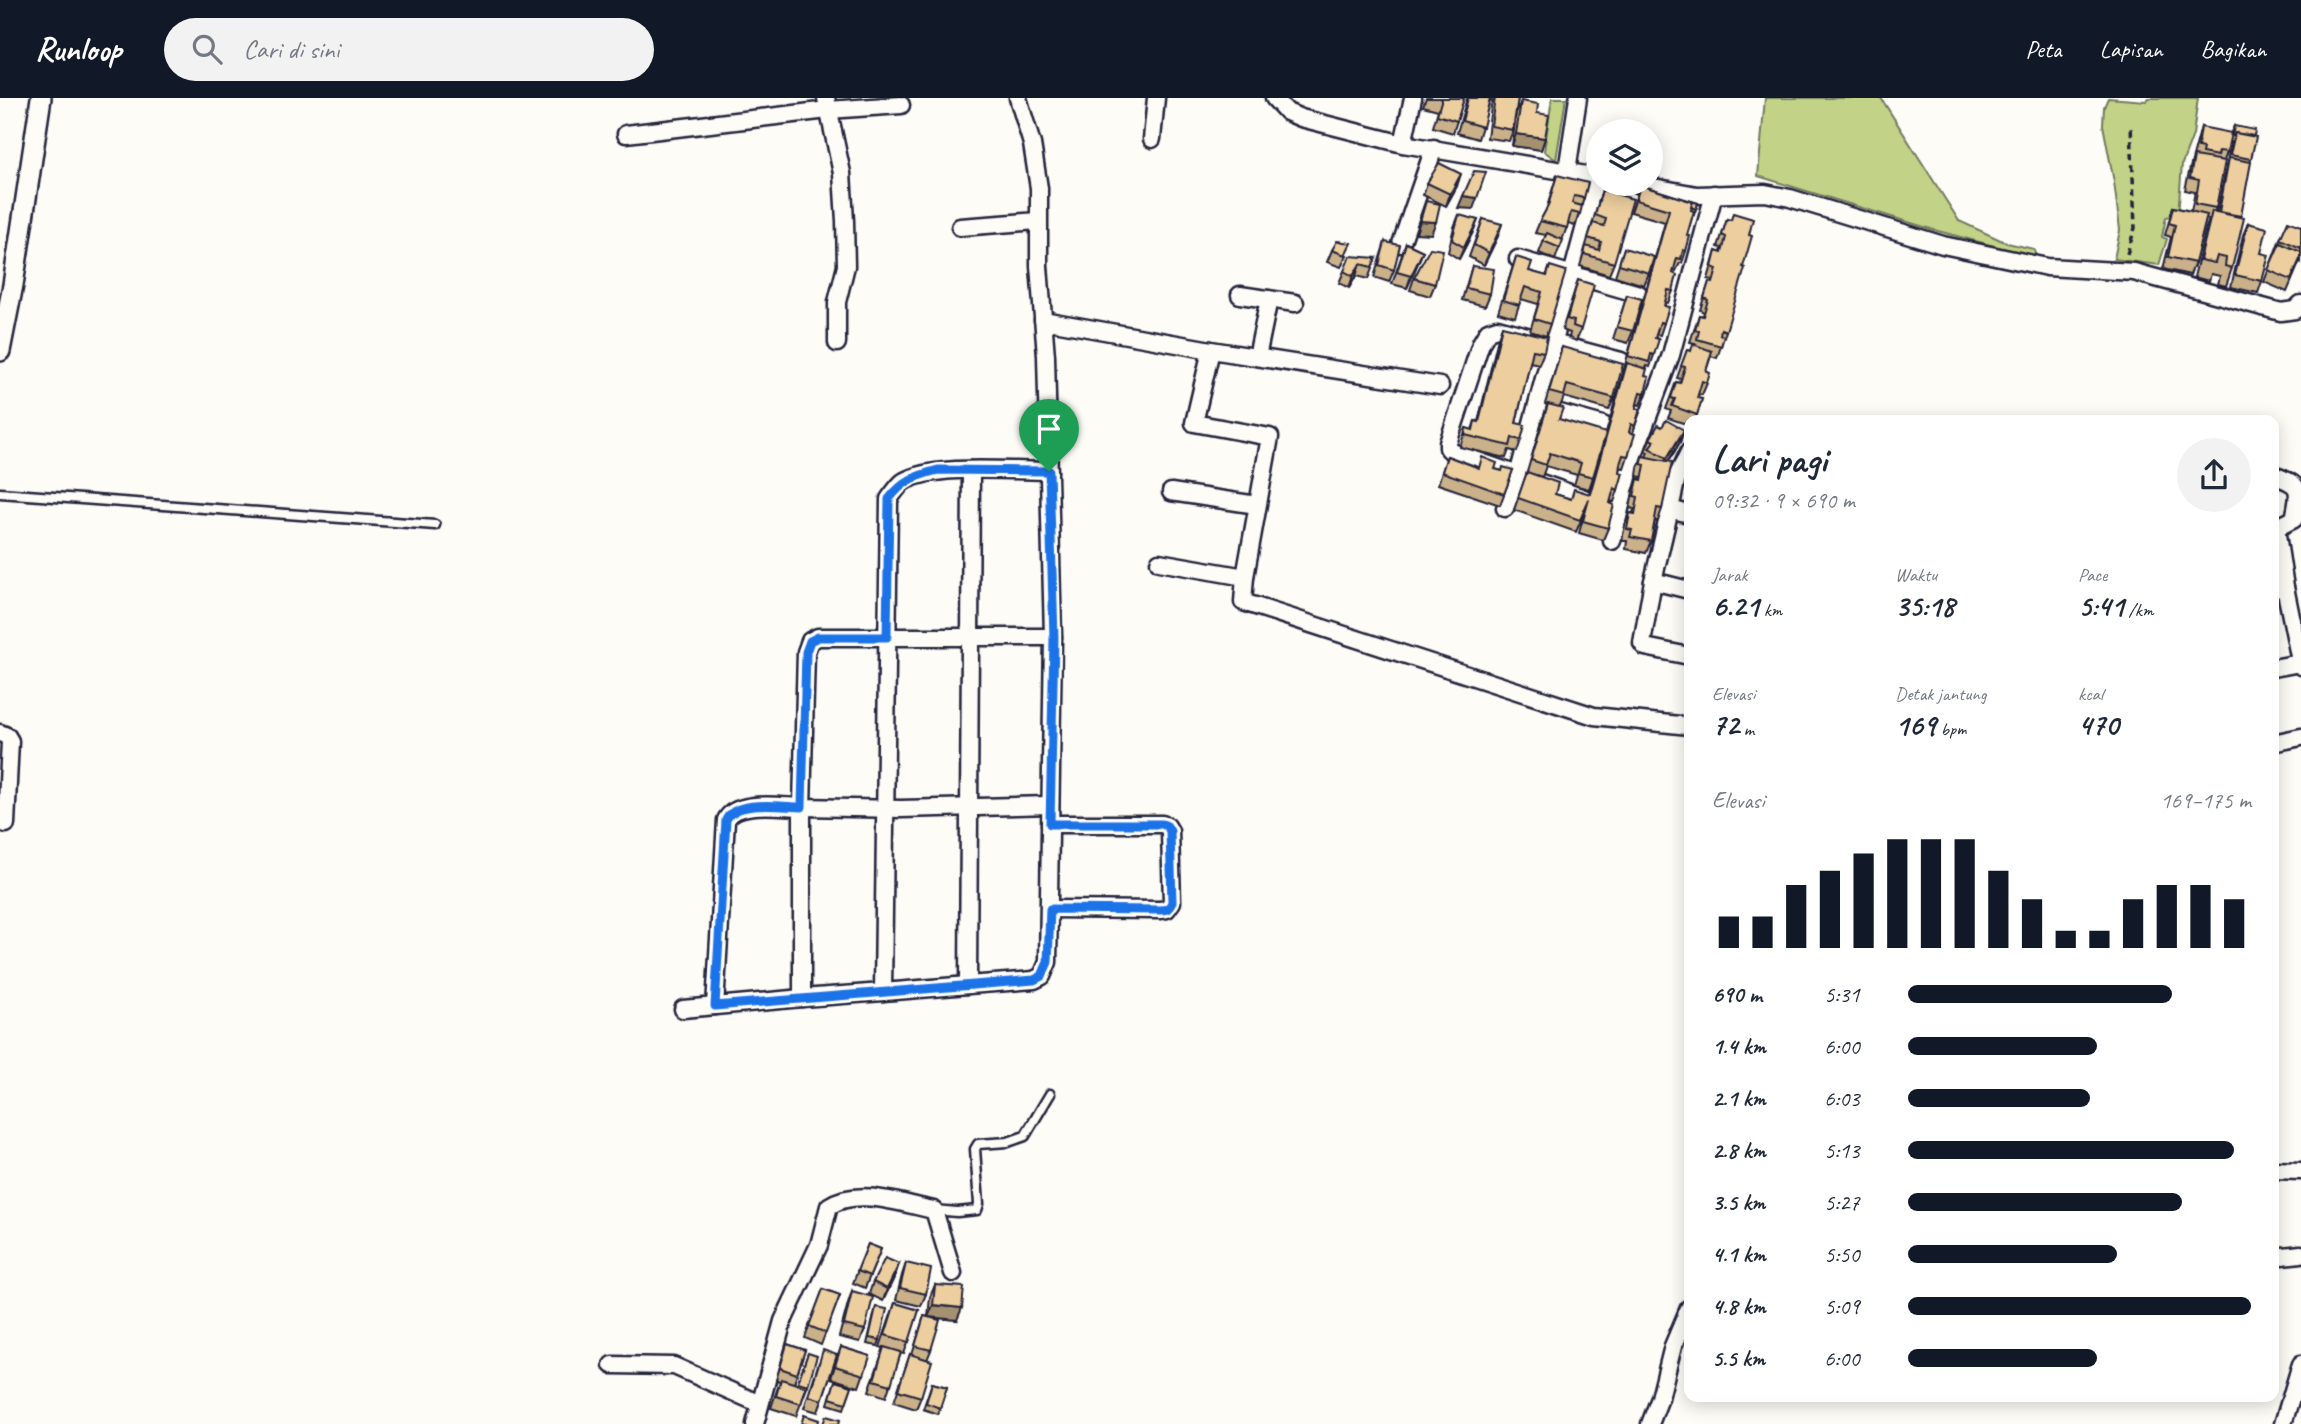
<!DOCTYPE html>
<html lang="id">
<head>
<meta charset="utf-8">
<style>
  :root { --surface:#fff; --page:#f2f2f3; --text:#1f2937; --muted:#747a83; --accent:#111827 }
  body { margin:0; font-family:Caveat,sans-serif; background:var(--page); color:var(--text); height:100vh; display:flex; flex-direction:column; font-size:26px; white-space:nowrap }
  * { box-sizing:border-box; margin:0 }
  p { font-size:23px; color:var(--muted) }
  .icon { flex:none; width:38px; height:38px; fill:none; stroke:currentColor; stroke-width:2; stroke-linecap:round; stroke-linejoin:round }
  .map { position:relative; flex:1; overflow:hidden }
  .sheet { position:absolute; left:1684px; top:317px; width:595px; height:987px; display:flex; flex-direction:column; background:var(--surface); border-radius:14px; box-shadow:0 4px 18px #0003 }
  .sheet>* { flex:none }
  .buttons { position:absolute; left:1586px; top:21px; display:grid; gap:14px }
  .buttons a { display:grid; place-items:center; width:77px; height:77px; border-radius:50%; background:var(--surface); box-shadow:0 4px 18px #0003; font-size:35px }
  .pin { position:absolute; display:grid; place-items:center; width:60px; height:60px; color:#fff; margin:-72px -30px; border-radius:50% 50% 50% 0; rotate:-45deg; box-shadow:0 0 7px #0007 }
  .pin .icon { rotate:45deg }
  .round { display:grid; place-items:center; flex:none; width:74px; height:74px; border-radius:37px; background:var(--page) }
  .overview { display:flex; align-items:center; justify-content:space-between; height:119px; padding:0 28px }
  h1 { font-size:38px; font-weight:800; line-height:52px }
  .stats { display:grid; grid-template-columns:repeat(3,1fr); gap:10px; height:119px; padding:7px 28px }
  .stats div { display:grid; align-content:center }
  .stats b { font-size:30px; font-weight:800 }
  .stats small { font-size:19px; font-weight:400 }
  .stats p { font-size:19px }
  .chart { height:196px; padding:14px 28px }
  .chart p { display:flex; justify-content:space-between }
  .chart svg { width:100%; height:126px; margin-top:7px; stroke:var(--accent); stroke-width:6 }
  ul { padding:0 28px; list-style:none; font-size:23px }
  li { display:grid; grid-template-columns:112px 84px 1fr; align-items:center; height:52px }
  li i { height:18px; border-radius:9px; background:var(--accent) }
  header { display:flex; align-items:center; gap:42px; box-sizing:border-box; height:98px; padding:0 35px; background:var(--accent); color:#fff }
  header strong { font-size:33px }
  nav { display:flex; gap:38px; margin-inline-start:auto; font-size:24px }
  .search { width:490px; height:63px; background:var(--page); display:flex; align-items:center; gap:18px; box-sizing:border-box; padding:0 24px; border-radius:38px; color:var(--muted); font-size:26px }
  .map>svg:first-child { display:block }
  .green { fill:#c2d387; stroke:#727a61; stroke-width:2 }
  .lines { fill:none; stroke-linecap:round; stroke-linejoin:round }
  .service-casing { stroke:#22223b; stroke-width:13 }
  .minor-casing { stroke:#22223b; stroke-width:21 }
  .tertiary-casing { stroke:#22223b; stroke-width:24 }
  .path { stroke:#22223b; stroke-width:3.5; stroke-dasharray:7 5; stroke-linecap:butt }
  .service { stroke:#fdfcf7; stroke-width:8 }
  .minor { stroke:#fdfcf7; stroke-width:16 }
  .tertiary { stroke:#fdfcf7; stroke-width:19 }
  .wall { fill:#cbb189; stroke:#22223b; stroke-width:2 }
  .shaded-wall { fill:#a5906f; stroke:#22223b; stroke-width:2 }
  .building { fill:#ecce9f; stroke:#22223b; stroke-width:2 }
  .route-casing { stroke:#fff; stroke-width:14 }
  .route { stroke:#1a73e8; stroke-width:9 }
</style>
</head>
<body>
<header>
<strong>Runloop</strong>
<div class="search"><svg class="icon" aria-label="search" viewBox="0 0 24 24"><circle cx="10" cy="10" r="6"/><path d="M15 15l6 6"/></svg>Cari di sini</div>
<nav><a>Peta</a><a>Lapisan</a><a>Bagikan</a></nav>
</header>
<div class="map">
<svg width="2301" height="1326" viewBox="0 0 2301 1326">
  <rect width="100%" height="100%" fill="#fdfcf7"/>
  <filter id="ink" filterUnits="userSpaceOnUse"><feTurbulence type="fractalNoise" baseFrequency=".0143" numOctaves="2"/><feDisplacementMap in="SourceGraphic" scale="14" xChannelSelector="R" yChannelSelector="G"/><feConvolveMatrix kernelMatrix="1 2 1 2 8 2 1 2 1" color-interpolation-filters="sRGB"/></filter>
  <g filter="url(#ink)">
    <g class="green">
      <path d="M1552 0H1566L1556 62 1544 53Z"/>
      <path d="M1765 0H1881L1959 123 2007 145 2034 151 2036 159 1934 132 1758 78Z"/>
      <path d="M2108 0 2146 3 2149 0H2198L2193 37 2182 66 2178 117 2166 119 2162 139 2167 141 2159 167 2114 161 2120 132 2114 84 2103 27 2104 9Z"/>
    </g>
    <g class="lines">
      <defs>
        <g id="service">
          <path d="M0 395 435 427"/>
          <path d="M934 1112 957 1114 977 1112 979 1106 975 1051 978 1046 1008 1044 1025 1038 1050 996"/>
        </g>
        <g id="minor">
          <path d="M826 0 842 75 845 123 846 168 837 204V245"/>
          <path d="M1274 0 1287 14 1301 20 1403 46 1598 79"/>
          <path d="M626 36 828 12 901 7"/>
          <path d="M1152 41 1156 0"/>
          <path d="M1403 46 1413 0"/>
          <path d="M1567 73 1578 0"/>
          <path d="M1637 86 1697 97 1765 95 1790 100 1943 147 2047 169 2134 174 2281 214 2295 212 2301 206"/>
          <path d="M960 129 1038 123"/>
          <path d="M1401 146 1434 50"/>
          <path d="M1518 161 1639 196"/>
          <path d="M1240 197 1295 205"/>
          <path d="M1043 222 1211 252 1440 288"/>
          <path d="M1211 252 1194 325 1270 339 1245 479 1243 504 1594 618 1689 628"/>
          <path d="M1257 259 1269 201"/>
          <path d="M1542 310 1603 327"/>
          <path d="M1689 354 1677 379 1670 411 1689 416"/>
          <path d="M971 372 968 887 1034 882 1042 878 1048 864 1053 539 1046 258 1039 168V90L1032 46 1018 0"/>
          <path d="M2273 377C2301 387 2301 389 2294 421L2276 430"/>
          <path d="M1171 394 1257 407"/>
          <path d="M1584 400 1452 354 1448 350V345L1481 245 1488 233 1497 230 1621 263"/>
          <path d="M1505 410 1518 377 1598 80"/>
          <path d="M1670 411 1653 483 1689 492"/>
          <path d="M2273 429 2276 430 2285 489 2273 491"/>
          <path d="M1612 443 1633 359 1671 257 1714 96"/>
          <path d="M1159 464 1245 479"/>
          <path d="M1653 483 1642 545 1645 549 1689 558"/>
          <path d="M2285 489 2301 568"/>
          <path d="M2273 570 2300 565"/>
          <path d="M0 635 7 638 10 643 6 726"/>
          <path d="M2273 645 2301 639"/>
          <path d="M1050 707 901 711 802 709 806 554 810 543 818 539H1053"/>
          <path d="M1050 811 1160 812 1167 811 1172 804 1170 733 1167 728 1162 726H1050"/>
          <path d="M968 887 883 894 889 401C893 396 898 388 903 384 932 365 1013 373 1049 373"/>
          <path d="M715 908 726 722C736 701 781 709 802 709V900L883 894"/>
          <path d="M683 911 802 900"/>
          <path d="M2273 1072 2301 1073"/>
          <path d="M2273 1159 2301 1156"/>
          <path d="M612 1267 674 1268 760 1306"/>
          <path d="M755 1326 783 1223 819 1147 829 1108C858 1089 903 1106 934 1112L953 1175"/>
          <path d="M1650 1326 1660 1300 1673 1248 1689 1210"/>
          <path d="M2283 1326 2301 1266"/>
        </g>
        <path id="tertiary" d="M0 253 13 187 41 0"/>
      </defs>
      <use href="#service" class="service-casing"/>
      <use href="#minor" class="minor-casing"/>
      <use href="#tertiary" class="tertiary-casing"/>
      <path class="path" d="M2127 156 2135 130 2131 26"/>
      <use href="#service" class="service"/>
      <use href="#minor" class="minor"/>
      <use href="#tertiary" class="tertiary"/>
    </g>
    <g class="wall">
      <path d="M1426 0H1464L1453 35 1433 29 1438 12 1423 8Z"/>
      <path d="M1467 0H1518L1513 32 1509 43 1487 40 1491 8 1493 3H1490L1478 41 1457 35Z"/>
      <path d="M1521 3 1537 15 1545 40 1541 52 1512 48 1516 15Z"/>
      <path d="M2234 28 2251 61 2240 119 2232 170 2226 188 2218 186 2220 178 2211 176 2209 183 2194 179 2206 130 2209 121H2206L2195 165 2190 177 2163 171 2171 139 2165 137 2173 109 2191 113 2195 94 2185 92 2190 70 2201 29 2227 54 2224 63 2215 113 2217 114 2231 44H2230L2231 34Z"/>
      <path d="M1557 77 1584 100 1575 128 1568 126 1555 162 1539 155 1546 137 1535 135 1540 123 1546 112Z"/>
      <path d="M1427 85 1457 88 1446 108 1423 97Z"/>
      <path d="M1640 87 1698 105 1694 117 1693 116 1687 137 1686 153 1682 165H1680L1676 173 1674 172 1673 175V193L1668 205 1665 204 1664 225 1660 237 1656 236 1654 257 1650 269 1647 268 1646 270 1645 278V295L1640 307 1637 306 1635 328 1633 335 1628 358 1624 370 1620 369 1618 392 1614 404 1610 403 1608 430 1603 442 1579 435 1585 413 1576 434 1514 412 1527 374 1547 307 1545 306 1562 249 1614 300 1609 312 1564 299 1560 309 1559 321 1593 379 1589 391 1574 387 1577 377 1546 368 1542 379 1528 375 1555 396 1571 401 1589 396 1665 124 1631 114Z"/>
      <path d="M1602 92 1614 165 1609 177 1580 168Z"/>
      <path d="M1459 117 1473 134 1459 161 1448 154 1454 129Z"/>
      <path d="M1483 121 1498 138 1484 167 1469 159Z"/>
      <path d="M1727 121 1749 137 1726 233 1717 260 1711 258 1706 273 1707 285 1702 297 1698 296 1697 300 1702 301 1695 322H1689V327L1668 320 1671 313 1666 311 1676 284 1680 285 1681 281 1677 280 1687 252 1691 253 1695 245 1690 244 1699 217 1703 218 1704 214 1700 212 1709 184 1712 185 1713 182 1708 181 1716 153 1721 155 1722 150 1718 149Z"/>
      <path d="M2248 125 2261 155 2262 183 2258 195 2231 189 2243 137Z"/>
      <path d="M2301 128V164L2300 163 2287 194 2264 184 2280 141Z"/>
      <path d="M1385 144 1394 172 1389 184 1374 179Z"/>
      <path d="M1406 145 1423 153 1407 190 1392 186Z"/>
      <path d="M1624 150 1649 175 1644 187 1615 178Z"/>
      <path d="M1332 152 1347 157 1341 169 1327 164Z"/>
      <path d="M1516 159 1529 173 1546 178 1550 168V226L1546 238 1530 233 1538 206 1521 201 1515 219 1498 214Z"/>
      <path d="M1376 160 1368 181 1356 178 1349 190 1339 185 1344 173Z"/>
      <path d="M1472 168 1490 196 1485 208 1462 202Z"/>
      <path d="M1414 180 1435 186 1430 198 1410 192Z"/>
      <path d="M1578 182 1581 231 1576 243 1569 240 1570 235 1562 232Z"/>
      <path d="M1627 197 1633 233 1628 245 1613 241Z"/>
      <path d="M1502 228 1544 254 1539 266 1530 264 1516 325 1521 342 1517 354 1509 352 1506 360 1460 349 1466 330 1472 332 1475 323 1478 324 1498 240Z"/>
      <path d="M1662 329 1684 332 1680 344 1669 363 1662 411 1658 423H1655L1651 443 1646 455 1626 451 1627 443H1622L1625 427 1630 415H1633L1634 411 1630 410 1633 393 1638 381H1640L1641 379 1637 378 1638 370 1642 358 1646 359 1648 354 1645 353 1650 341Z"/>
      <path d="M1447 358 1478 369 1495 371 1502 373 1513 372 1500 407 1438 386Z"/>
      <path d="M868 1146 881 1151 865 1190 853 1185Z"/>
      <path d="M906 1165 926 1196 921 1208 896 1202 902 1177Z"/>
      <path d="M899 1166 883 1203 869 1196 873 1184Z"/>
      <path d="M935 1187 957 1222 930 1219 931 1252 927 1262 921 1299 916 1311 894 1304 910 1256 912 1257 924 1218 928 1219 930 1199Z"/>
      <path d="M823 1191 840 1197 821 1247 805 1240Z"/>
      <path d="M852 1193 865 1232 860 1244 839 1239 848 1205Z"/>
      <path d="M895 1205 919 1212 904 1256 901 1255 886 1299 869 1293 884 1250 880 1249Z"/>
      <path d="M876 1209 880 1242 878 1248 867 1246Z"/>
      <path d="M787 1246 805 1252 794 1285 797 1286 808 1255V1287L796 1318 771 1310 780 1283 776 1282Z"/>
      <path d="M841 1249 870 1258 859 1289 831 1280Z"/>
      <path d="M837 1257 818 1314 804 1310 819 1264Z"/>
      <path d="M835 1283 852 1288 844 1311 828 1306Z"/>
      <path d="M932 1285 947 1289 938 1316 923 1311Z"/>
    </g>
    <g class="shaded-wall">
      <path d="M1516 36 1545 40 1541 52 1512 48Z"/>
      <path d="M1461 76 1457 88 1446 108 1450 96Z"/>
      <path d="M1463 98 1477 100 1473 111 1458 110Z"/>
      <path d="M1478 122 1473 134 1459 161 1464 149Z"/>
      <path d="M1420 123 1436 124 1431 136 1416 135Z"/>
      <path d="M1502 126 1498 138 1484 167 1489 155Z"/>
      <path d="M1423 153 1418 165 1407 190 1411 178Z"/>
      <path d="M1360 166 1356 178 1349 190 1353 178Z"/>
      <path d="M1684 332 1680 344 1663 372 1667 360Z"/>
      <path d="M899 1166 895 1178 883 1203 887 1191Z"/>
      <path d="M933 1207 962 1210 957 1222 928 1219Z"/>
    </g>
    <g class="building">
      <path d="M1442 0H1464L1457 23 1437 17Z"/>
      <path d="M1468 0H1490L1483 29 1462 23Z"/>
      <path d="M1495 0H1518L1513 32 1491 28Z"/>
      <path d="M1521 3 1538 6 1537 15 1549 17 1545 40 1516 36Z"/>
      <path d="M2234 28 2255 32 2254 38 2235 35 2234 38H2232Z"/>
      <path d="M2201 29 2231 35 2227 54 2219 53 2218 58 2202 55 2203 50 2198 49Z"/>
      <path d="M2235 35 2256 39 2251 61 2230 57Z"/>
      <path d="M2194 58 2225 63 2216 110 2195 106 2199 82 2190 80Z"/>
      <path d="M2229 60 2251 64 2241 118 2219 114Z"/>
      <path d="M1439 65 1461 76 1450 96 1427 85Z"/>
      <path d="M1474 73 1486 74 1477 100 1463 98Z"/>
      <path d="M1557 77 1588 85 1584 100 1574 98 1572 105 1582 108 1580 116 1571 114 1567 130 1540 123 1548 108Z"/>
      <path d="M1640 87 1693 104 1691 112 1694 113 1687 137 1690 138 1686 153 1683 152 1681 161 1677 160 1673 175 1677 177 1673 193 1668 192 1664 208 1669 209 1664 225 1660 224 1655 240 1659 241 1654 257 1651 256 1649 264 1628 258 1669 112 1636 102Z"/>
      <path d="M1602 92 1633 101 1614 165 1584 156 1586 148 1599 152 1601 144 1588 140 1593 125 1604 128 1606 121 1595 117Z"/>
      <path d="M1683 101 1698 105 1696 111 1691 109 1693 104Z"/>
      <path d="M1426 103 1440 106 1436 124 1420 123Z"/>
      <path d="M2173 109 2207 117 2195 165 2168 159 2175 127 2169 125Z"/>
      <path d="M2212 113 2244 120 2232 170 2225 168 2226 160 2217 158 2215 165 2200 162Z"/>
      <path d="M1733 115 1753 121 1749 137 1752 138 1743 169 1745 170 1726 233 1721 231 1720 237 1724 238 1721 248 1697 241 1699 233 1695 232 1699 217 1703 218 1708 202 1704 200 1709 184 1713 185 1717 171 1712 169 1716 153 1722 155 1726 139 1722 137 1727 121 1731 122Z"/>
      <path d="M1459 117 1478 122 1464 149 1452 142Z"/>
      <path d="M1483 121 1502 126 1489 155 1474 147Z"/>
      <path d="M2288 123 2301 128V150L2280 141Z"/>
      <path d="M2248 125 2267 130 2261 155 2269 157 2262 183 2235 177Z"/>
      <path d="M1547 135 1563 142 1560 150 1543 143Z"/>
      <path d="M1337 143 1351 145 1345 157 1332 152Z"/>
      <path d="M1385 144 1400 147 1394 172 1379 167Z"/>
      <path d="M1406 145 1423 153 1411 178 1397 174Z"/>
      <path d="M2280 145 2301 154V159L2291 182 2268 172Z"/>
      <path d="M1430 150 1443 152 1435 186 1414 180Z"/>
      <path d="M1624 150 1654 159 1649 175 1619 166Z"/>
      <path d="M1350 158 1376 160 1372 169 1360 166 1353 178 1344 173Z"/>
      <path d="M1516 159 1532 164 1529 173 1547 178 1550 168 1566 173 1550 226 1534 221 1542 194 1525 189 1519 207 1503 202Z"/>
      <path d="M1472 168 1494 171 1490 196 1466 190Z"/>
      <path d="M1578 182 1594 187 1581 231 1573 228 1574 223 1567 221Z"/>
      <path d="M1627 197 1642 201 1633 233 1617 229Z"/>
      <path d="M1502 228 1547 239 1544 254 1533 252 1516 325 1525 327 1521 342 1512 340 1510 348 1465 337 1466 330 1473 332 1475 323 1479 324Z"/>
      <path d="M1693 246 1712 253 1706 273 1710 275 1707 285 1702 283 1697 300 1702 301 1697 317 1672 308 1675 301 1671 300 1676 284 1680 285 1685 269 1681 268 1687 252 1691 253Z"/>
      <path d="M1562 249 1623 266 1614 300 1567 287 1564 298 1549 294Z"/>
      <path d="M1627 265 1647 271 1645 278 1649 279 1645 295 1640 294 1636 310 1640 311 1635 328 1631 326 1629 334 1635 336 1628 358 1623 357 1620 366 1619 374 1623 375 1618 392 1614 390 1610 405 1614 407 1608 430 1583 423 1589 401 1580 422 1518 400 1527 374 1558 385 1555 396 1571 401 1574 391 1590 396Z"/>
      <path d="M1548 306 1563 310 1559 321 1606 335 1593 379 1578 375 1581 365 1550 355 1546 367 1531 362Z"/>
      <path d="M1666 322 1684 332 1667 360 1649 350 1654 343 1650 341 1658 327 1662 329Z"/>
      <path d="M1447 358 1479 370 1482 359 1497 365 1495 371 1502 373 1503 369 1513 372 1504 396 1442 374Z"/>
      <path d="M1642 358 1672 364 1662 411 1657 410 1651 443 1630 439 1632 432 1627 431 1630 415 1635 416 1638 399 1634 398 1638 381 1642 382 1645 367 1641 366Z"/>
      <path d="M868 1146 881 1151 870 1178 857 1173Z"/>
      <path d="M885 1160 899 1166 887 1191 873 1184Z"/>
      <path d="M906 1165 931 1171 926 1196 900 1190Z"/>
      <path d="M935 1187 964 1189 962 1210 933 1207Z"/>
      <path d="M823 1191 840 1197 826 1235 809 1228Z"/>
      <path d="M852 1193 873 1199 865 1232 844 1227Z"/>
      <path d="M895 1205 919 1212 909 1244 885 1237Z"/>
      <path d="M876 1209 887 1211 880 1242 869 1240Z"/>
      <path d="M924 1218 940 1222 931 1252 915 1248Z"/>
      <path d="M787 1246 805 1252 797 1276 780 1270Z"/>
      <path d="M841 1249 870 1258 864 1277 835 1268Z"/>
      <path d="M884 1249 901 1254 891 1287 874 1282Z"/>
      <path d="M823 1252 837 1257 822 1302 809 1298Z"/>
      <path d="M808 1255 817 1258 808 1287 798 1284Z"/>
      <path d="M910 1256 932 1263 921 1299 898 1292Z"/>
      <path d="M781 1281 806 1289 801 1306 776 1298Z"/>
      <path d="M835 1283 852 1288 846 1305 830 1300Z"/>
      <path d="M932 1285 947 1289 940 1310 926 1305Z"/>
      <path d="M804 1317 819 1322 818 1326H801Z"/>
      <path d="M826 1318 840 1322 839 1326H823Z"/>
    </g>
  </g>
  <g class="lines" filter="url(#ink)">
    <defs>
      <path id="route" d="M938 372 1049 373 1054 540 1050 726H1162L1167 728 1170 733 1172 804C1169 811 1167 812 1160 812L1050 811 1048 864 1042 878 1034 882 715 908 726 722C736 701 782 709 802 709L806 554 810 543 818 539H887L889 401C904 382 915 378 938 372Z"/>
    </defs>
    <use href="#route" class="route-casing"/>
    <use href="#route" class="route"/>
  </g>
</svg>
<div class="buttons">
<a><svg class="icon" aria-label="layers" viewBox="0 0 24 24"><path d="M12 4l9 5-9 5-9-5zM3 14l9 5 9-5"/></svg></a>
</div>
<div class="pin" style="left:1049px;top:373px;background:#1e9e55"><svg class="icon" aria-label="arrive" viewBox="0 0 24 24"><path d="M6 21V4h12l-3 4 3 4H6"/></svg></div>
<section class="sheet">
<div class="overview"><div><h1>Lari pagi</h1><p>09:32 · 9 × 690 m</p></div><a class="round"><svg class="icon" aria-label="share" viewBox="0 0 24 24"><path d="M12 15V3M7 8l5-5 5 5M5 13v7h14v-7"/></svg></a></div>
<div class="stats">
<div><p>Jarak</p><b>6.21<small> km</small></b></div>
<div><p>Waktu</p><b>35:18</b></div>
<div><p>Pace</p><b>5:41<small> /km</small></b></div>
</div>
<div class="stats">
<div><p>Elevasi</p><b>72<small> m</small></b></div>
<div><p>Detak jantung</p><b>169<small> bpm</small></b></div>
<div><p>kcal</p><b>470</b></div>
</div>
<div class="chart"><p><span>Elevasi</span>169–175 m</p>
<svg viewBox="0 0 160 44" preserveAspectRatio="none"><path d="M5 44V33M15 44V33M25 44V22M35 44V17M45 44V11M55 44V6M65 44V6M75 44V6M85 44V17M95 44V27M105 44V38M115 44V38M125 44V27M135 44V22M145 44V22M155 44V27"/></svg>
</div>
<ul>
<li><b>690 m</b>5:31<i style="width:77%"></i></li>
<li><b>1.4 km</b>6:00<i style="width:55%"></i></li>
<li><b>2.1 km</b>6:03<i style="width:53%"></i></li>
<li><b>2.8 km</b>5:13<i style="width:95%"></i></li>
<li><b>3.5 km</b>5:27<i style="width:80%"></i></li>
<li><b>4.1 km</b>5:50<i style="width:61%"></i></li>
<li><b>4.8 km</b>5:09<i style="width:100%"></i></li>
<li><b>5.5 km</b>6:00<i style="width:55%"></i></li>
</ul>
</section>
</div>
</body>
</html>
